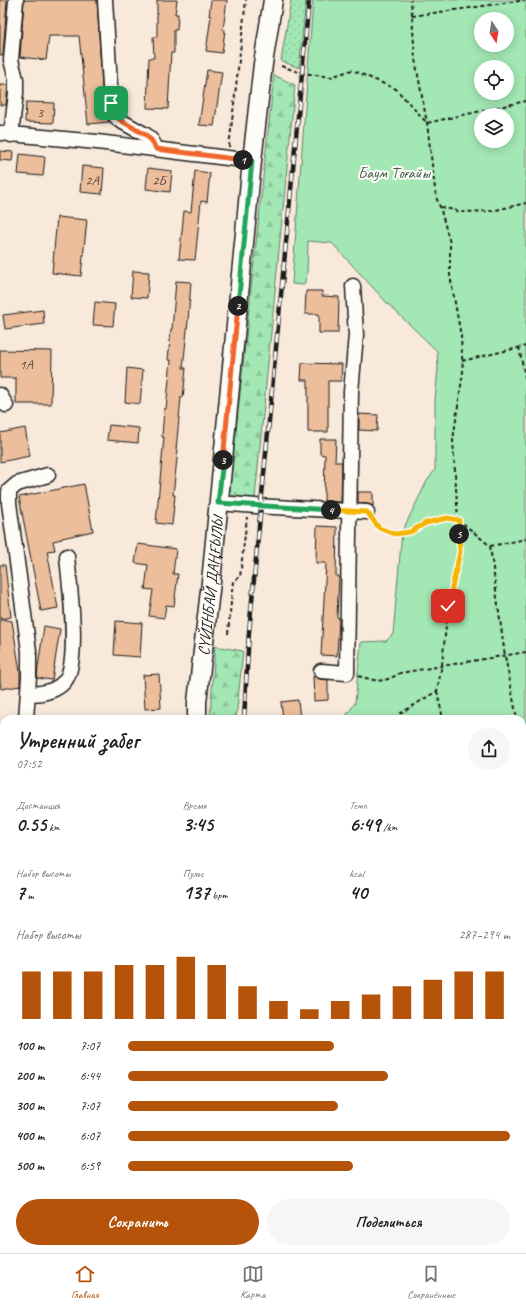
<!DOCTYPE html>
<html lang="ru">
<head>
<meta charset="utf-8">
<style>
  :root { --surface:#fff; --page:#f6f6f6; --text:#202124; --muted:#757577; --line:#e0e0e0; --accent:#b45309 }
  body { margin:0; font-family:Caveat,sans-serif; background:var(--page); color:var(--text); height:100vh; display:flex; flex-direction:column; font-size:15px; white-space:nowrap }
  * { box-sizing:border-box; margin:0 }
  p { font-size:13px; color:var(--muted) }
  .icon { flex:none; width:22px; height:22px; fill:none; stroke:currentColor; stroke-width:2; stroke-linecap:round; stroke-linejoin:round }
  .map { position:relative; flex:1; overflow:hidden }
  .sheet { position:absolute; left:0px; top:715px; width:526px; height:538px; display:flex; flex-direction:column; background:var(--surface); border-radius:12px 12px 0 0; box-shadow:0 2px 10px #0003 }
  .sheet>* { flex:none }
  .needle { width:26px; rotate:168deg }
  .buttons { position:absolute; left:474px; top:12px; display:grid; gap:8px }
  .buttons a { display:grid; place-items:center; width:40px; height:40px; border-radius:50%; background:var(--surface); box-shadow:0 2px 10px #0003; font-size:20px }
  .pin { position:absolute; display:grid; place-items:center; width:34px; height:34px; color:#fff; margin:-17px; border-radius:8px; box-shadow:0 2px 6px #0006 }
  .km { position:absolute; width:20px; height:20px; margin:-10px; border-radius:50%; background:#222; color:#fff; font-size:11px; line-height:20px; text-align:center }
  .round { display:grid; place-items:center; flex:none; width:42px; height:42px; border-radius:21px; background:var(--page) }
  .summary { display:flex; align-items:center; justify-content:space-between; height:68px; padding:0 16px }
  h1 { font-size:22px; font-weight:700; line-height:30px }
  .figures { display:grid; grid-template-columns:repeat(3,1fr); gap:6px; height:68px; padding:4px 16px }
  .figures div { display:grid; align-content:center }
  .figures b { font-size:20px; font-weight:700 }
  .figures small { font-size:11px; font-weight:400 }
  .figures p { font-size:11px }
  .chart { height:112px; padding:8px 16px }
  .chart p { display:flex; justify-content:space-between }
  .chart svg { width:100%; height:72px; margin-top:4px; stroke:var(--accent); stroke-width:6 }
  .cta { display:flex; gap:8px; margin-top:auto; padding:8px 16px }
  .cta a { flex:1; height:46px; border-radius:24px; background:var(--accent); color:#fff; font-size:16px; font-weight:700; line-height:46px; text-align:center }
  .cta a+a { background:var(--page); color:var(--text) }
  ul { padding:0 16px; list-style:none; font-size:13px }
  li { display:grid; grid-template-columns:64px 48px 1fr; align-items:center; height:30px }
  li i { height:10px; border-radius:5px; background:var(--accent) }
  .menu { display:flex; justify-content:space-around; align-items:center; height:56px; border-top:1px solid var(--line); background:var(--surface); font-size:11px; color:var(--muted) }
  .menu a { display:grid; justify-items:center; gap:2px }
  .menu .on { color:var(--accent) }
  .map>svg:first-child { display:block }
  .grass { fill:url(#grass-dots); stroke:#5f8268 }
  .forest { fill:url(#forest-firs); stroke:#5f8268 }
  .green { fill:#a2e7b4; stroke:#5f8268; fill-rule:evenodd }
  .building { fill:#ecbe9b; stroke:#1c1c1c }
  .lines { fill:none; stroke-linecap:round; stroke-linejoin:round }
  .minor-casing { stroke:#1c1c1c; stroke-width:17 }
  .major-casing { stroke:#1c1c1c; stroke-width:21 }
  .path { stroke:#1c1c1c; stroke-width:2; stroke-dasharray:4 3; stroke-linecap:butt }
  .minor { stroke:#fdfcf7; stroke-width:14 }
  .major { stroke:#fdfcf7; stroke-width:18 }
  .rail-casing { stroke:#1c1c1c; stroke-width:4.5 }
  .rail { stroke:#fdfcf7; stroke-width:3; stroke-dasharray:9; stroke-linecap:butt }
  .split-1-casing { stroke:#fff; stroke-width:8 }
  .split-2-casing { stroke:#fff; stroke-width:8 }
  .split-3-casing { stroke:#fff; stroke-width:8 }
  .split-4-casing { stroke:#fff; stroke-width:8 }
  .split-5-casing { stroke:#fff; stroke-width:8 }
  .split-6-casing { stroke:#fff; stroke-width:8 }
  .split-1 { stroke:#f0652b; stroke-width:5 }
  .split-2 { stroke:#22a559; stroke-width:5 }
  .split-3 { stroke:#f0652b; stroke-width:5 }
  .split-4 { stroke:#22a559; stroke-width:5 }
  .split-5 { stroke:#f5b400; stroke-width:5 }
  .split-6 { stroke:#f5b400; stroke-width:5 }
  .labels { text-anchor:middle; stroke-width:4; stroke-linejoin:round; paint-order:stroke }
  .number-label { font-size:14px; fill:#50443c }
  .park-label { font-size:16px; fill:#44594a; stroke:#fdfcf7 }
  .street-label { font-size:16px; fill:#1c1c1c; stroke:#fdfcf7 }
</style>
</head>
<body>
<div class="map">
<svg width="526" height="1253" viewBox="0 0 526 1253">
  <defs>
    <pattern id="grass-dots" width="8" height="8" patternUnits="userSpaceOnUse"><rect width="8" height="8" fill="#a2e7b4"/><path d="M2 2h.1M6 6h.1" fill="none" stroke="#8bc69a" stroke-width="1.8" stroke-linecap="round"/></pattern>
    <pattern id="forest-firs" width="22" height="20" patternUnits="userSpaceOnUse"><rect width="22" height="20" fill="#a2e7b4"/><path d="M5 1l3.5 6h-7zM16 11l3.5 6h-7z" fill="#8bc69a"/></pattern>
  </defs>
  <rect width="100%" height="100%" fill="#f8e9db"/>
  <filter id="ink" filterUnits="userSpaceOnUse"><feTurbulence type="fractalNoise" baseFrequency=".025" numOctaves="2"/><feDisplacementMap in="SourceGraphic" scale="8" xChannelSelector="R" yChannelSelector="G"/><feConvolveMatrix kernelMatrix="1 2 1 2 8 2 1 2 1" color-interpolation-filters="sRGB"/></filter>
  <g filter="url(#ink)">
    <path class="grass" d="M291 0H306L299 68 281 61Z"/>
    <g class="forest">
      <path d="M274 75 295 85 255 498 229 496Z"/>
      <path d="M215 646 243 651 236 719H210Z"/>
    </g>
    <path class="green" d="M313 0H526V1253H267L268 1249H522V719H344L355 703 361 642 386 641 393 634 402 532 427 481 435 470V400L438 368 437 351 387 303 332 243 308 241 307 274 304 285 292 284ZM481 19H507V45H481ZM481 67H507V93H481ZM481 115H507V141H481Z"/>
    <g class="building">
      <path d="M0 0H7L3 55H0Z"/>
      <path d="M24 0H97L103 104 104 113 109 122 88 124 79 36H49L46 60 20 57Z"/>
      <path d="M157 0H177L175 14H178L177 30H174V53H171L168 109 147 108 149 58H154L153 37H157Z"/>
      <path d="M211 0H227L223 30H225L222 53 206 51 211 16H209Z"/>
      <path d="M207 70 222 72 214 126 199 125Z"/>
      <path d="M0 85H8L6 105H0Z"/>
      <path d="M26 102 54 103 53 123 25 122Z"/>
      <path d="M0 151 13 152 12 161 0 160Z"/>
      <path d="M20 154 45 157 43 176 18 174Z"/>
      <path d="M82 166 104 168 102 194 80 192Z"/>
      <path d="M148 168 172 171 170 192 146 189Z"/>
      <path d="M195 171 210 173 207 202 201 201 195 260 179 259 184 211 191 212Z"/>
      <path d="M57 217 87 220 81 276 52 273Z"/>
      <path d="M133 271 149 272 147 298 131 297Z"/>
      <path d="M176 281 191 282 188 321 183 368H186L183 398 181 397 176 450H178L173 495H175L172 525 156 523 164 437H162L164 409H166L171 360H168L171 329H172Z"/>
      <path d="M306 291H322V296L339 297 338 333H319V314H305Z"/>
      <path d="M95 302 115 304 113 326 93 325Z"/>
      <path d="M43 310 44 324 5 329 3 315Z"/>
      <path d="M0 350 52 351 51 404H16V378H0Z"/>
      <path d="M302 363 342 364 341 381H328V432H308V380H301Z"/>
      <path d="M127 368 143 370 140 404 125 402Z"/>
      <path d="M359 414 378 415 377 431 359 430Z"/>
      <path d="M109 425 139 428 138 443 107 440Z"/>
      <path d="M25 428 30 456 0 462V433Z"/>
      <path d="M320 439H336L335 462H342L341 502 324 501 325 455 320 454Z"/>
      <path d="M84 484 93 531 62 538V539L53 541 55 550 47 551 58 608 41 611 19 497Z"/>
      <path d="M358 492H373V506L368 504 358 503Z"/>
      <path d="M317 526 337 527 336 576H339L337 617 339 618 337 656 321 655 326 563H316Z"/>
      <path d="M138 544 176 549 173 574H178L174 606 166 605 164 618 149 616 153 590 145 589 148 565 135 563Z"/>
      <path d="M0 565H5L11 617 0 619Z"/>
      <path d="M0 619 12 621 20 672V686L1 689 0 680Z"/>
      <path d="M116 621 142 623 140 657 114 655Z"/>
      <path d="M44 626 60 629 52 680 37 678 38 667Z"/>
      <path d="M159 674 161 708 145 709 143 675Z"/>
      <path d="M313 676 320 679 328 680V700L314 701Z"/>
      <path d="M298 700 300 719H283L281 702Z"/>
    </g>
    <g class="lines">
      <defs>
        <g id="minor">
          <path d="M105 0 111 103 112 112 119 120 146 135 152 141 156 149"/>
          <path d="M0 133 97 142 252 161"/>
          <path d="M11 135 16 93V79L11 60 16 0"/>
          <path d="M0 395 6 405"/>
          <path d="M219 503 256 506 367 512"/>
          <path d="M321 671 347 673 351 392 356 335 353 286"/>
          <path d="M28 694C40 694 55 692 64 682 81 665 69 581 67 556"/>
          <path d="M26 719 29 677V651L9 503V491L17 484 48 475"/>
          <path d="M0 890H4"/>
          <path d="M0 911 4 912"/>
          <path d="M112 1253 113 1249"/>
        </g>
        <g id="major">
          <path id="s1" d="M197 719V702L211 582 252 161 263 64 273 0"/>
          <path d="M238 1253 239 1249"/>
        </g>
      </defs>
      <use href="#minor" class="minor-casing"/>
      <use href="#major" class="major-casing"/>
      <g class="path">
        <path d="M412 16 526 0"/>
        <path d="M281 66 302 73 331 77 352 70 396 89 427 123 526 101"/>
        <path d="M229 147 246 0"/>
        <path d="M441 207 462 212 492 211 526 203"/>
        <path d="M519 347 526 382"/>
        <path d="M462 361 526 346"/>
        <path d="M374 521 379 527 395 534 410 532 426 523 447 518 459 520 490 546 505 656 517 719"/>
        <path d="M490 546 526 539"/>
        <path d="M228 634 233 581 240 577 247 517"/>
        <path d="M358 676C378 681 381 684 400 673L526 652"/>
        <path d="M437 691 443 719"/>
        <path d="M395 719 398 715 437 691 442 665 448 606 460 552 453 440 463 372 461 336 450 275V243L440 207 436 197 427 123 415 59 411 0"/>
        <path d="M522 743 526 764"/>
        <path d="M522 859H526"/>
        <path d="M522 903 526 921"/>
        <path d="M522 1166 526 1185"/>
        <path d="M501 1249 503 1253"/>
        <path d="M325 1253 326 1249"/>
      </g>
      <use href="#minor" class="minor"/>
      <use href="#major" class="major"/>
      <defs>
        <g id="rail">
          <path d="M244 719 249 632 309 0"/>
          <path d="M264 1253 265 1249"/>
        </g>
      </defs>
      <use href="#rail" class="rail-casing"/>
      <use href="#rail" class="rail"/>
    </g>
  </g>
  <g class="lines" filter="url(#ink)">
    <defs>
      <path id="split-1" d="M111 103 112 112 120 120 146 135 152 141 156 149 243 160"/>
      <path id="split-2" d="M238 306 252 161 243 160"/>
      <path id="split-3" d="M223 460 238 306"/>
      <path id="split-4" d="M223 460 218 503 331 510"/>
      <path id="split-5" d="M331 510 367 512 379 528 395 534 410 532 426 523 447 518 459 520V534"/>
      <path id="split-6" d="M448 606 460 552 459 534"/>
    </defs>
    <use href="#split-1" class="split-1-casing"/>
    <use href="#split-2" class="split-2-casing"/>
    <use href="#split-3" class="split-3-casing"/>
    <use href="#split-4" class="split-4-casing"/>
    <use href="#split-5" class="split-5-casing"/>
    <use href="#split-6" class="split-6-casing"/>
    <use href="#split-1" class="split-1"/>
    <use href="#split-2" class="split-2"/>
    <use href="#split-3" class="split-3"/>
    <use href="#split-4" class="split-4"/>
    <use href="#split-5" class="split-5"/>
    <use href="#split-6" class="split-6"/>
  </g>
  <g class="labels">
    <g class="number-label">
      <text x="40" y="117">3</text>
      <text x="92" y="185">2А</text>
      <text x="159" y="185">2Б</text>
      <text x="26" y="369">1А</text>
    </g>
    <g class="park-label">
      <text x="394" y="178">Баум Тоғайы</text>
    </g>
    <g class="street-label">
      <text dy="6" stroke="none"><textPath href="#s1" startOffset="134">СҮЙІНБАЙ ДАҢҒЫЛЫ</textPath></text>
    </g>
  </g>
</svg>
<div class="buttons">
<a><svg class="needle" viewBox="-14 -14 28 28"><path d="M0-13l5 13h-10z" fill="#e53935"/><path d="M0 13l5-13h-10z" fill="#757577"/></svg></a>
<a><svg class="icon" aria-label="locate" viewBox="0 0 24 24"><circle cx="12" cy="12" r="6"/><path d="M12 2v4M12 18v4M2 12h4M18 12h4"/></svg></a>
<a><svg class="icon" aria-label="layers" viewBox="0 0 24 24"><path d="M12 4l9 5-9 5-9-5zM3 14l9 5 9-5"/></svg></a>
</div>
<div class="pin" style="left:111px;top:103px;background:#1e9e55"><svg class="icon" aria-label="arrive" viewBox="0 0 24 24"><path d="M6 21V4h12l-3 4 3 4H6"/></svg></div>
<div class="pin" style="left:448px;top:606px;background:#d93025"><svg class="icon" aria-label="check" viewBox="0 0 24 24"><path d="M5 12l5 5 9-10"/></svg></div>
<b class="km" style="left:243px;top:160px">1</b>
<b class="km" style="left:238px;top:306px">2</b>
<b class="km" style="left:223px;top:460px">3</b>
<b class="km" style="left:331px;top:510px">4</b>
<b class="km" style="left:459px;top:534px">5</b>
<section class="sheet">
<div class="summary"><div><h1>Утренний забег</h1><p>07:52</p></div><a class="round"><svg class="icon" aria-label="share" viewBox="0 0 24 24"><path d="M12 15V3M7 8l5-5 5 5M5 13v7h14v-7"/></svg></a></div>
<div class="figures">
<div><p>Дистанция</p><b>0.55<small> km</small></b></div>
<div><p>Время</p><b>3:45</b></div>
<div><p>Темп</p><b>6:49<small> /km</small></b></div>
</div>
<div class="figures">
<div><p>Набор высоты</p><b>7<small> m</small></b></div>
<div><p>Пульс</p><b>137<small> bpm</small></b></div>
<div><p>kcal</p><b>40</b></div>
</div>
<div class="chart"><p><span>Набор высоты</span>287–294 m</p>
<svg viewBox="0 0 160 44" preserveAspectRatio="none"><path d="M5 44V15M15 44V15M25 44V15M35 44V11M45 44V11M55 44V6M65 44V11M75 44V24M85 44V33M95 44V38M105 44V33M115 44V29M125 44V24M135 44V20M145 44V15M155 44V15"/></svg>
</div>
<ul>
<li><b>100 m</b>7:07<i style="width:54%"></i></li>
<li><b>200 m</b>6:44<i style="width:68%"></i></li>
<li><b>300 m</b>7:07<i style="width:55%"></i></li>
<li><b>400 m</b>6:07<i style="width:100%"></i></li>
<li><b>500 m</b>6:59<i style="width:59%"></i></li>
</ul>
<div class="cta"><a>Сохранить</a><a>Поделиться</a></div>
</section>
</div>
<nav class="menu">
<a class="on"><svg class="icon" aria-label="home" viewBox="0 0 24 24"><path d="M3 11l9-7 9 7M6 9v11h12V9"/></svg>Главная</a>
<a><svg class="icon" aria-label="map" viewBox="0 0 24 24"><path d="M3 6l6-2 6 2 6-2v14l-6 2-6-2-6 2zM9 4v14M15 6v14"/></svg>Карта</a>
<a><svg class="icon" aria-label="saved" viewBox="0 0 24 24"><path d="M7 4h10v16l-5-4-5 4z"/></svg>Сохранённые</a>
</nav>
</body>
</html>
